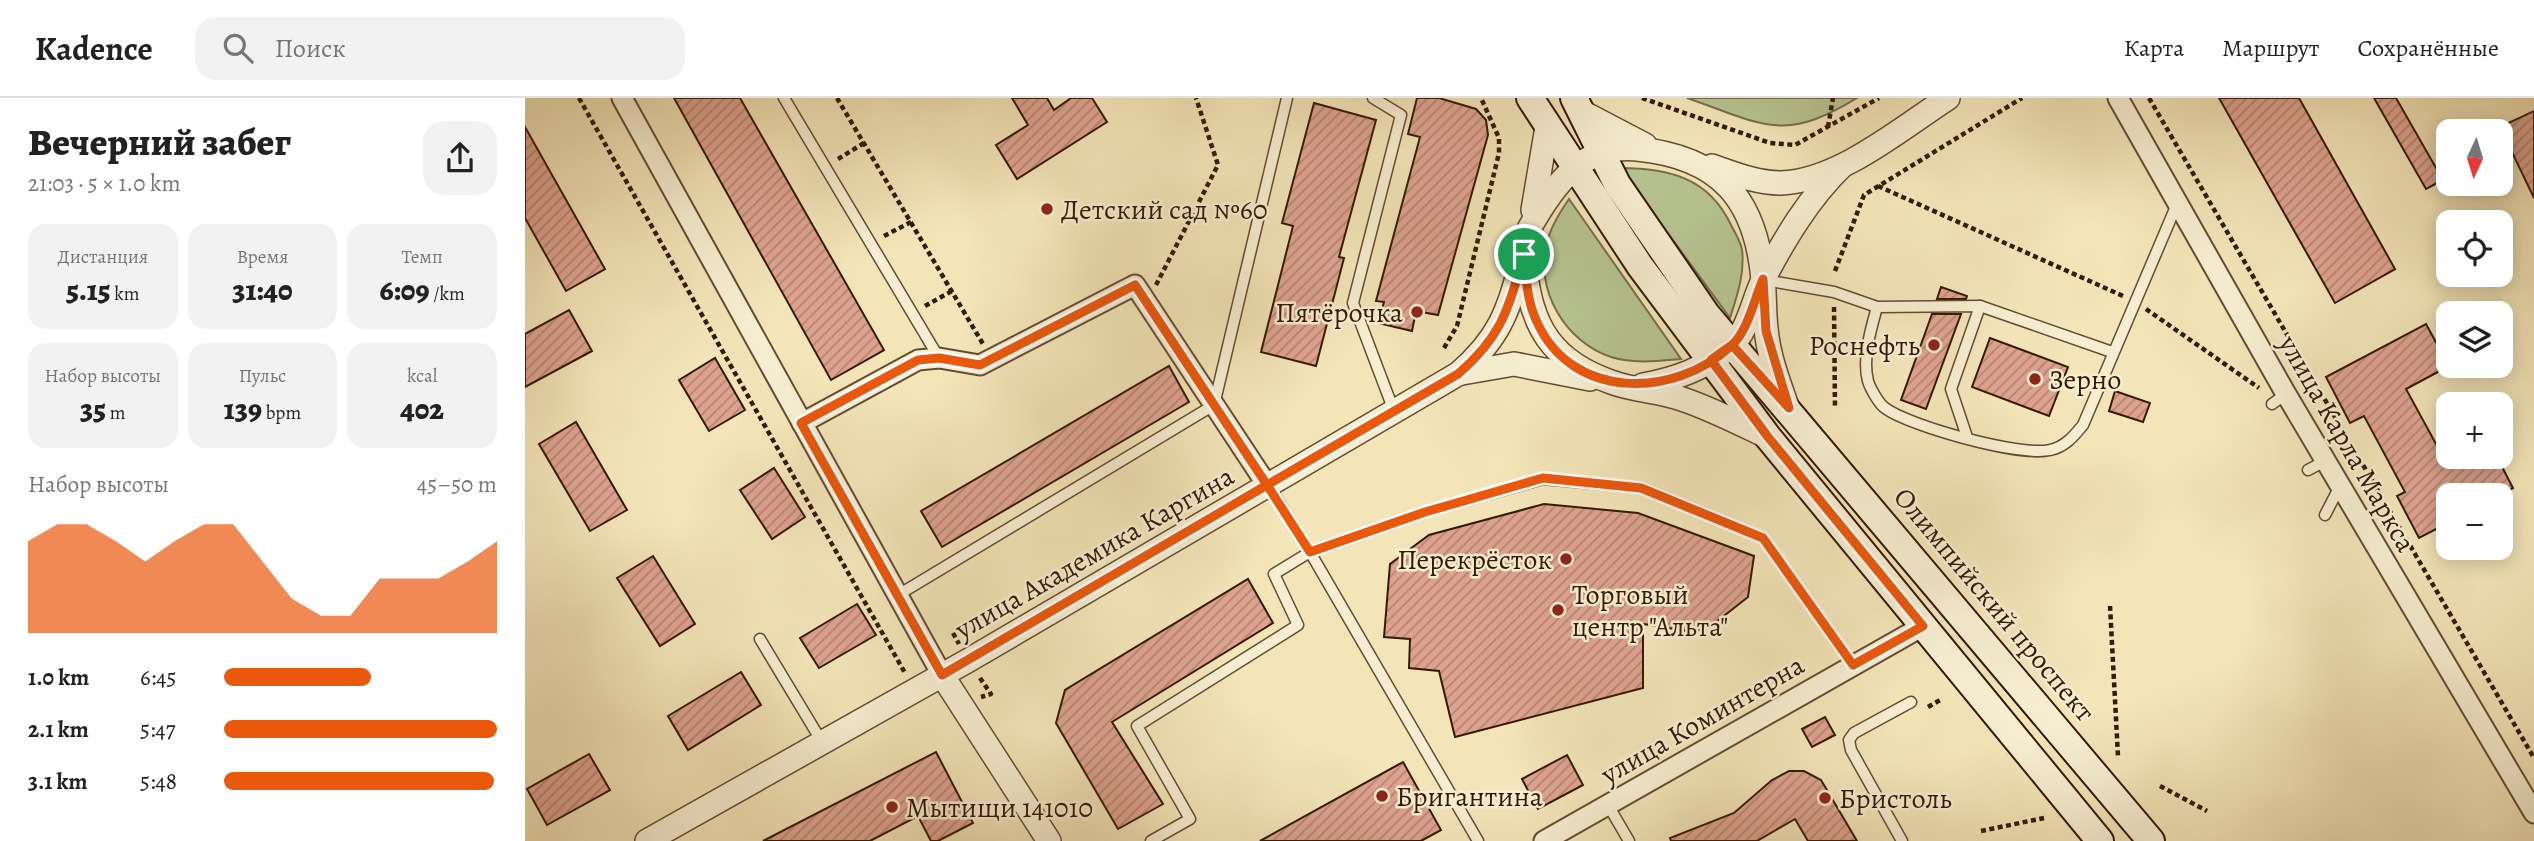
<!DOCTYPE html>
<html lang="ru">
<head>
<meta charset="utf-8">
<style>
  :root { --surface:#fff; --page:#f2f2f2; --text:#222; --muted:#767676; --line:#e0e0e0; --accent:#ea580c }
  body { margin:0; font-family:Alegreya,serif; background:var(--page); color:var(--text); height:100vh; display:flex; flex-direction:column; font-size:26px; white-space:nowrap }
  * { box-sizing:border-box; margin:0 }
  p { font-size:23px; color:var(--muted) }
  .icon { flex:none; width:38px; height:38px; fill:none; stroke:currentColor; stroke-width:2; stroke-linecap:round; stroke-linejoin:round }
  .map { position:relative; flex:1; overflow:hidden }
  .drawer { display:flex; flex-direction:column; background:var(--surface); width:525px }
  .drawer>* { flex:none }
  .needle { width:46px; rotate:184deg }
  .tools { position:absolute; left:1911px; top:21px; display:grid; gap:14px }
  .tools a { display:grid; place-items:center; width:77px; height:77px; border-radius:14px; background:var(--surface); box-shadow:0 4px 18px #0003; font-size:35px }
  .pin { position:absolute; display:grid; place-items:center; width:60px; height:60px; color:#fff; margin:-30px; border:4px solid #fff; border-radius:50%; box-shadow:0 2px 7px #0007 }
  .round { display:grid; place-items:center; flex:none; width:74px; height:74px; border-radius:21px; background:var(--page) }
  .overview { display:flex; align-items:center; justify-content:space-between; height:119px; padding:0 28px }
  h1 { font-size:38px; font-weight:800; line-height:52px }
  .stats { display:grid; grid-template-columns:repeat(3,1fr); gap:10px; height:119px; padding:7px 28px }
  .stats div { display:grid; align-content:center; border-radius:18px; background:var(--page); text-align:center }
  .stats b { font-size:30px; font-weight:800 }
  .stats small { font-size:19px; font-weight:400 }
  .stats p { font-size:19px }
  .chart { height:196px; padding:14px 28px }
  .chart p { display:flex; justify-content:space-between }
  .chart svg { width:100%; height:126px; margin-top:7px; fill:var(--accent); opacity:.7 }
  ul { padding:0 28px; list-style:none; font-size:23px }
  li { display:grid; grid-template-columns:112px 84px 1fr; align-items:center; height:52px }
  li i { height:18px; border-radius:9px; background:var(--accent) }
  header { display:flex; align-items:center; gap:42px; box-sizing:border-box; height:98px; padding:0 35px; background:var(--surface); border-bottom:2px solid var(--line) }
  header strong { font-size:33px }
  nav { display:flex; gap:38px; margin-inline-start:auto; font-size:24px }
  .search { width:490px; height:63px; background:var(--page); display:flex; align-items:center; gap:18px; box-sizing:border-box; padding:0 24px; border-radius:21px; color:var(--muted); font-size:26px }
  main { display:flex; flex:1; min-height:0 }
  .map>svg:first-child { display:block }
  .grass { fill:#b7c592; stroke:#766f4b; stroke-width:2 }
  .building { fill:url(#building-hatch); stroke:#341904; stroke-width:2 }
  .lines { fill:none; stroke-linecap:round; stroke-linejoin:round }
  .service-casing { stroke:#644c31; stroke-width:13 }
  .minor-casing { stroke:#644c31; stroke-width:23 }
  .tertiary-casing { stroke:#644c31; stroke-width:26 }
  .secondary-casing { stroke:#341904; stroke-width:30 }
  .path { stroke:#341904; stroke-width:4.5; stroke-dasharray:5 3.5; stroke-linecap:butt }
  .service { stroke:#f7eed1; stroke-width:10 }
  .minor { stroke:#f7eed1; stroke-width:19 }
  .tertiary { stroke:#f7eed1; stroke-width:23 }
  .secondary { stroke:#f7eed1; stroke-width:26 }
  .route-casing { stroke:#fff; stroke-width:14 }
  .route { stroke:#ea580c; stroke-width:9 }
  .poi-dot { fill:#8f2418; stroke:#f7eed1; stroke-width:2.5 }
  .labels { text-anchor:middle; stroke-width:5; stroke-linejoin:round; paint-order:stroke }
  .poi-label { font-size:28px; fill:#341904; stroke:#f7eed1; text-anchor:start }
  .street-label { font-size:28px; fill:#341904; stroke:#f7eed1 }
</style>
</head>
<body>
<header>
<strong>Kadence</strong>
<div class="search"><svg class="icon" aria-label="search" viewBox="0 0 24 24"><circle cx="10" cy="10" r="6"/><path d="M15 15l6 6"/></svg>Поиск</div>
<nav><a>Карта</a><a>Маршрут</a><a>Сохранённые</a></nav>
</header>
<main>
<section class="drawer">
<div class="overview"><div><h1>Вечерний забег</h1><p>21:03 · 5 × 1.0 km</p></div><a class="round"><svg class="icon" aria-label="share" viewBox="0 0 24 24"><path d="M12 15V3M7 8l5-5 5 5M5 13v7h14v-7"/></svg></a></div>
<div class="stats">
<div><p>Дистанция</p><b>5.15<small> km</small></b></div>
<div><p>Время</p><b>31:40</b></div>
<div><p>Темп</p><b>6:09<small> /km</small></b></div>
</div>
<div class="stats">
<div><p>Набор высоты</p><b>35<small> m</small></b></div>
<div><p>Пульс</p><b>139<small> bpm</small></b></div>
<div><p>kcal</p><b>402</b></div>
</div>
<div class="chart"><p><span>Набор высоты</span>45–50 m</p>
<svg viewBox="0 0 160 44" preserveAspectRatio="none"><path d="M0 44V12L10 6L20 6L30 12L40 19L50 12L60 6L70 6L80 19L90 32L100 38L110 38L120 25L130 25L140 25L150 19L160 12V44z"/></svg>
</div>
<ul>
<li><b>1.0 km</b>6:45<i style="width:54%"></i></li>
<li><b>2.1 km</b>5:47<i style="width:100%"></i></li>
<li><b>3.1 km</b>5:48<i style="width:99%"></i></li>
</ul>
</section>
<div class="map">
<svg width="2009" height="743" viewBox="0 0 2009 743">
  <defs>
    <pattern id="building-hatch" width="6" height="6" patternUnits="userSpaceOnUse" patternTransform="scale(1.75)"><rect width="6" height="6" fill="#dea38f"/><path d="M-1 1l2-2M0 6l6-6M5 7l2-2" fill="none" stroke="#b58473"/></pattern>
  </defs>
  <rect width="100%" height="100%" fill="#f3e5b8"/>
  <filter id="stains"><feTurbulence type="fractalNoise" baseFrequency=".00286" numOctaves="4"/><feColorMatrix values="0 0 0 0 .2 0 0 0 0 .09 0 0 0 0 .02 0 0 0 .5 -.17"/></filter>
  <radialGradient id="worn" r=".72"><stop offset=".6" stop-color="#630" stop-opacity="0"/><stop offset="1" stop-color="#630" stop-opacity=".3"/></radialGradient>
  <g class="grass">
    <path d="M1162 0H1332C1257 46 1238 26 1162 0Z"/>
    <path d="M1095 70C1144 70 1184 80 1206 127 1210 135 1216 144 1217 152 1220 175 1212 198 1205 220Z"/>
    <path d="M1044 101 1156 261C1133 263 1109 266 1086 259 1040 244 1009 191 1022 144 1026 128 1035 114 1044 101Z"/>
  </g>
  <g class="building">
    <path d="M149 0H215L359 252 306 282Z"/>
    <path d="M487 0H522L529 12 546 0H567L582 24 492 81 471 47 503 27Z"/>
    <path d="M892 0H914L951 11 961 22 963 37 913 217 891 213 887 233 853 225 859 204 851 203 895 39 883 36Z"/>
    <path d="M1694 0H1774L1870 171 1810 205Z"/>
    <path d="M1849 0H1871L1918 82 1901 91Z"/>
    <path d="M789 5 851 22 814 159 819 160 791 268 736 254 768 128 757 125Z"/>
    <path d="M2009 13V100L1975 29Z"/>
    <path d="M0 29 80 171 41 193 0 120Z"/>
    <path d="M1416 189 1442 198 1441 201H1412Z"/>
    <path d="M44 212 67 253 0 289V236Z"/>
    <path d="M1407 216H1436L1401 311 1376 302Z"/>
    <path d="M1901 226 1924 268 1881 291 1923 368 1941 359H1972L1988 390 1975 397H1923V425L1894 440 1872 398 1880 394 1839 318 1825 325 1801 279Z"/>
    <path d="M1465 240 1543 269 1524 318 1447 289Z"/>
    <path d="M190 260 220 312 184 333 154 282Z"/>
    <path d="M644 268 664 304 417 449 396 413Z"/>
    <path d="M1590 293 1625 305 1618 324 1584 313Z"/>
    <path d="M51 324 102 412 65 433 14 346Z"/>
    <path d="M249 370 280 419 247 441 215 392Z"/>
    <path d="M1019 406 1113 415 1229 458 1223 499 1186 528 1168 534 1118 526V590L930 639 914 573 884 570 885 541 859 539 865 466 904 437Z"/>
    <path d="M128 458 170 526 135 548 92 480Z"/>
    <path d="M723 481 748 525 587 624 638 706 593 731 531 625 540 592Z"/>
    <path d="M332 506 351 537 294 570 275 540Z"/>
    <path d="M216 574 236 607 163 652 143 618Z"/>
    <path d="M1300 619 1310 637 1287 649 1277 631Z"/>
    <path d="M411 654 448 725 413 743H406L393 718 345 743H238Z"/>
    <path d="M64 656 85 692 22 727 2 691Z"/>
    <path d="M1042 657 1058 687 1013 711 997 681Z"/>
    <path d="M878 664 916 732 896 743H735Z"/>
    <path d="M1264 673H1279L1296 682 1332 743H1283L1270 721 1232 743H1146L1145 740 1209 715 1247 682Z"/>
  </g>
  <g class="lines">
    <defs>
      <g id="service">
        <path d="M259 0 414 260"/>
        <path d="M848 0 876 17 828 205 869 313"/>
        <path d="M1239 182 1309 194 1352 209 1455 208 1587 254"/>
        <path d="M1352 209C1346 231 1337 260 1343 283 1345 290 1354 306 1360 310 1384 328 1495 359 1525 352 1540 349 1549 338 1558 327L1652 106"/>
        <path d="M1747 306 1761 296"/>
        <path d="M1442 339 1426 291 1455 208"/>
        <path d="M1783 372 1800 363"/>
        <path d="M743 387 785 454 953 743"/>
        <path d="M1800 417 1815 388"/>
        <path d="M373 497 689 307 762 0"/>
        <path d="M235 541 297 644"/>
        <path d="M1083 707 1104 743"/>
        <path d="M626 743 665 721 612 628 773 527 749 476 785 454 900 414 1018 381 1117 390 1238 440 1328 567"/>
        <path d="M1377 743 1326 652 1324 642 1329 635 1386 604"/>
      </g>
      <g id="minor">
        <path d="M97 0 417 577"/>
        <path d="M1593 0 1761 296 2009 715"/>
        <path d="M277 325 393 262 414 260 455 267 610 187 742 387"/>
        <path d="M1019 743 1398 528"/>
      </g>
      <g id="tertiary">
        <path d="M1055 13 1120 47"/>
        <path d="M1187 68C1210 76 1232 85 1256 85 1314 83 1375 31 1423 0"/>
        <path d="M1008 112 1022 29"/>
        <path d="M1004 131C1028 88 1057 46 1112 51 1195 59 1231 101 1238 182 1240 198 1239 214 1241 230 1243 256 1253 283 1262 308"/>
        <path d="M1000 167C1005 227 1026 263 1086 284 1107 292 1132 293 1154 300 1185 310 1214 325 1243 339"/>
        <path d="M937 275 989 266 1065 281"/>
        <path d="M1118 287C1151 281 1179 271 1205 249 1223 234 1228 202 1238 182 1260 140 1284 100 1317 68"/>
        <path d="M417 577 524 743"/>
        <path d="M122 743 444 562 933 276C978 237 983 211 999 156"/>
      </g>
      <g id="secondary">
        <path d="M1005 0 1115 168 1243 339 1575 743"/>
        <path d="M1049 0 1092 86 1182 217 1626 743"/>
      </g>
    </defs>
    <use href="#service" class="service-casing"/>
    <use href="#minor" class="minor-casing"/>
    <use href="#tertiary" class="tertiary-casing"/>
    <use href="#secondary" class="secondary-casing"/>
    <g class="path">
      <path d="M54 0 380 575"/>
      <path d="M312 0 458 246"/>
      <path d="M1117 0 1245 45 1270 47 1354 0"/>
      <path d="M1624 0 2009 660"/>
      <path d="M1303 29 1308 0"/>
      <path d="M313 61 339 45"/>
      <path d="M1353 88 1598 198"/>
      <path d="M359 138 386 124"/>
      <path d="M1310 173 1339 97 1497 0"/>
      <path d="M631 187 693 67 671 0"/>
      <path d="M400 208 427 193"/>
      <path d="M1309 209 1310 311"/>
      <path d="M1621 211 1734 290"/>
      <path d="M919 250 932 228 974 55V40L956 0"/>
      <path d="M1585 508 1593 658"/>
      <path d="M428 535 434 546"/>
      <path d="M455 580 466 596 456 599"/>
      <path d="M1403 609 1417 601"/>
      <path d="M1635 688 1682 713"/>
      <path d="M1456 733 1519 720"/>
    </g>
    <use href="#service" class="service"/>
    <use href="#minor" class="minor"/>
    <use href="#tertiary" class="tertiary"/>
    <use href="#secondary" class="secondary"/>
  </g>
  <g class="lines">
    <defs>
      <path id="route" d="M999 156C983 211 978 237 933 276L742 387 610 187 455 267 414 260 393 262 276 325 417 577 742 387 785 454 900 414 1018 380 1116 390 1238 440 1328 567 1398 528 1243 339 1186 262 1207 247 1264 310 1241 233 1238 181C1229 202 1223 233 1206 248 1149 301 1047 302 1012 224 1002 204 1001 179 999 156"/>
    </defs>
    <use href="#route" class="route-casing"/>
    <use href="#route" class="route"/>
  </g>
  <g class="poi-dot">
    <circle cx="522" cy="111" r="7"/>
    <circle cx="892" cy="214" r="7"/>
    <circle cx="1409" cy="247" r="7"/>
    <circle cx="1510" cy="281" r="7"/>
    <circle cx="1041" cy="461" r="7"/>
    <circle cx="1033" cy="512" r="7"/>
    <circle cx="857" cy="698" r="7"/>
    <circle cx="1300" cy="700" r="7"/>
    <circle cx="367" cy="709" r="7"/>
  </g>
  <g class="labels">
    <g class="poi-label">
      <text x="536" y="121">Детский сад №60</text>
      <text x="878" y="224" text-anchor="end">Пятёрочка</text>
      <text x="1395" y="257" text-anchor="end">Роснефть</text>
      <text x="1524" y="291">Зерно</text>
      <text x="1027" y="471" text-anchor="end">Перекрёсток</text>
      <text x="1047" y="506">Торговый<tspan x="1047" dy="32">центр "Альта"</tspan></text>
      <text x="871" y="708">Бригантина</text>
      <text x="1314" y="710">Бристоль</text>
      <text x="381" y="719">Мытищи 141010</text>
    </g>
    <g class="street-label">
      <text transform="translate(1823 345) rotate(60)" y="10">улица Карла Маркса</text>
      <text transform="translate(569 454) rotate(-30)" y="10">улица Академика Каргина</text>
      <text transform="translate(1470 506) rotate(50)" y="10">Олимпийский проспект</text>
      <text transform="translate(1177 621) rotate(-30)" y="10">улица Коминтерна</text>
    </g>
  </g>
  <rect width="100%" height="100%" filter="url(#stains)"/>
  <rect width="100%" height="100%" fill="url(#worn)"/>
</svg>
<div class="tools">
<a><svg class="needle" viewBox="-14 -14 28 28"><path d="M0-13l5 13h-10z" fill="#e53935"/><path d="M0 13l5-13h-10z" fill="#767676"/></svg></a>
<a><svg class="icon" aria-label="locate" viewBox="0 0 24 24"><circle cx="12" cy="12" r="6"/><path d="M12 2v4M12 18v4M2 12h4M18 12h4"/></svg></a>
<a><svg class="icon" aria-label="layers" viewBox="0 0 24 24"><path d="M12 4l9 5-9 5-9-5zM3 14l9 5 9-5"/></svg></a>
<a>+</a>
<a>−</a>
</div>
<div class="pin" style="left:999px;top:156px;background:#1e9e55"><svg class="icon" aria-label="arrive" viewBox="0 0 24 24"><path d="M6 21V4h12l-3 4 3 4H6"/></svg></div>
</div>
</main>
</body>
</html>
